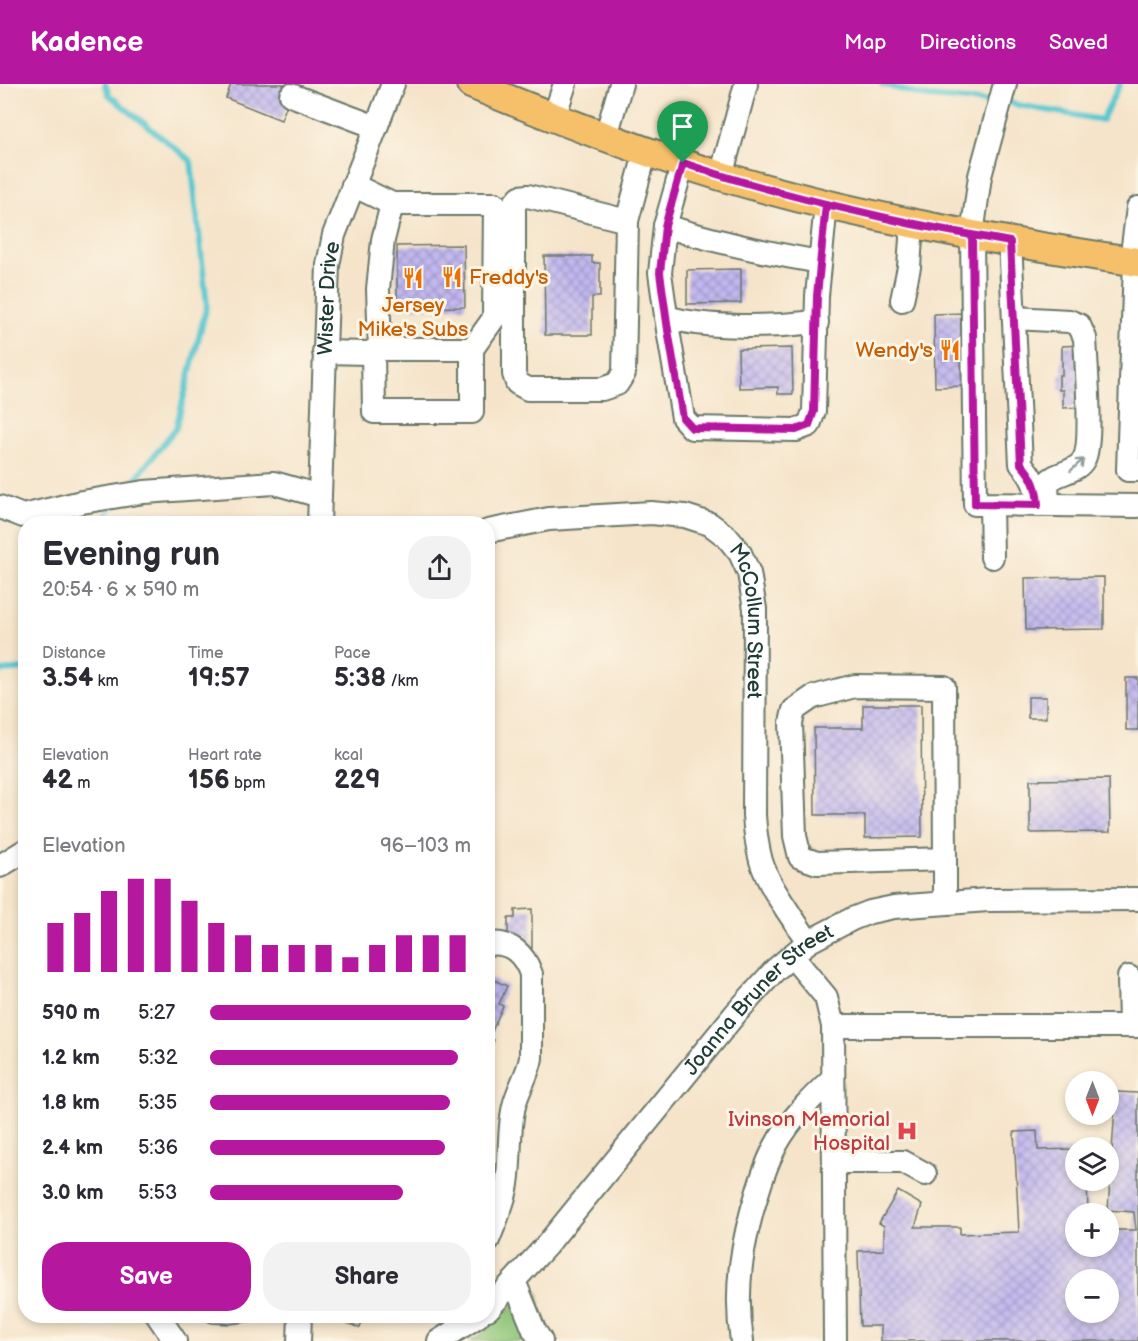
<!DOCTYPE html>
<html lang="en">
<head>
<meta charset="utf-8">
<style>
  :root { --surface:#fff; --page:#f2f2f3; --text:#2b2b33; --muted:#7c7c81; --accent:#b5179e }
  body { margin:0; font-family:"Balsamiq Sans",sans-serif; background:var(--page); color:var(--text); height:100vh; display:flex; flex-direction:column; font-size:22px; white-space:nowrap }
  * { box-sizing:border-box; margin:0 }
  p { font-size:20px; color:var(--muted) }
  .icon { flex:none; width:33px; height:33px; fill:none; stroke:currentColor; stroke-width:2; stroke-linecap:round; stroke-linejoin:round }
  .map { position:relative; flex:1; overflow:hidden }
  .side { position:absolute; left:18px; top:432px; width:477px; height:807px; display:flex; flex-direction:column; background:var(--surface); border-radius:24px; box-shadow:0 3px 9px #0003 }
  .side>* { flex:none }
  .needle { width:39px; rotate:180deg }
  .controls { position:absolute; left:1065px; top:987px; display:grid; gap:12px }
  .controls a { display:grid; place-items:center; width:54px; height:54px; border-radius:50%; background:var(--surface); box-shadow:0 3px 9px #0003; font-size:30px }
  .pin { position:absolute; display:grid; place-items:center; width:51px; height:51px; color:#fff; margin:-62px -26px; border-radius:50% 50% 50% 0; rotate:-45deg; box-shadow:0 0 6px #0007 }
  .pin .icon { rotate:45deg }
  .round { display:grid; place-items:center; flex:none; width:63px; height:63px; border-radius:24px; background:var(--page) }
  .overview { display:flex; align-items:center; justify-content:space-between; height:102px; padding:0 24px }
  h1 { font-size:33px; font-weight:700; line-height:45px }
  .stats { display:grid; grid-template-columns:repeat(3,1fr); gap:9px; height:102px; padding:6px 24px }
  .stats div { display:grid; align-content:center }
  .stats b { font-size:26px; font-weight:700 }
  .stats small { font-size:16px; font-weight:400 }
  .stats p { font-size:16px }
  .chart { height:168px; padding:12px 24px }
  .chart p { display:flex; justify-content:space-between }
  .chart svg { width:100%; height:108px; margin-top:6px; stroke:var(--accent); stroke-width:6 }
  .button { display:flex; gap:12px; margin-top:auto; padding:12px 24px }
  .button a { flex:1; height:69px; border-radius:24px; background:var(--accent); color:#fff; font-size:24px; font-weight:700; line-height:69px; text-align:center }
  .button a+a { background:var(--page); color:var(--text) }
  ul { padding:0 24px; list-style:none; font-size:20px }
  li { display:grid; grid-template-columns:96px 72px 1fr; align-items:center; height:45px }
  li i { height:15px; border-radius:8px; background:var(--accent) }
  header { display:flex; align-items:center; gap:36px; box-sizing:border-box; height:84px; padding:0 30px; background:var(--accent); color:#fff }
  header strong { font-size:28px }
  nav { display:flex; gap:33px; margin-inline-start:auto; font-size:21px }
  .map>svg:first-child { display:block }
  .grass { fill:#8fc679; stroke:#578256; stroke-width:1.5 }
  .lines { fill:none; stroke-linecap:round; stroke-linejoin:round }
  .stream { stroke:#5ac7d0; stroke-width:6 }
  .building { fill:url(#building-cross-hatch); fill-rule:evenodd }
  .minor-casing { stroke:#6a7768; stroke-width:26 }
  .major-casing { stroke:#6a7768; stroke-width:32 }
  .minor { stroke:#fff; stroke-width:22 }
  .major { stroke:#f6c06b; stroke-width:28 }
  .oneway { stroke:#8f9e9a }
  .route-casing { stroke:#fff; stroke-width:12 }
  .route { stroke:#b5179e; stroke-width:8 }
  .labels { text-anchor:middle; stroke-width:6; stroke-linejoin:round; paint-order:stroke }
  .food-label { font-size:21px; fill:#c56008; stroke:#fcf5e5; text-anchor:start }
  .street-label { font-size:21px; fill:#1f3d34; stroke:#fcf5e5 }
  .health-label { font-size:21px; fill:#be3a42; stroke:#fcf5e5; text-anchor:end }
</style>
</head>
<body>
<header>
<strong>Kadence</strong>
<nav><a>Map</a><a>Directions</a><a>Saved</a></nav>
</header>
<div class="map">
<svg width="1138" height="1257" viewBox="0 0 1138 1257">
  <defs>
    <pattern id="building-cross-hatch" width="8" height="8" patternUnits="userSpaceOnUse" patternTransform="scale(1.5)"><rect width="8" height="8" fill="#c2b8f0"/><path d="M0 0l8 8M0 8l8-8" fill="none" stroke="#9d97c3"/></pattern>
  </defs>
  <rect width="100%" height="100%" fill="#fcf5e5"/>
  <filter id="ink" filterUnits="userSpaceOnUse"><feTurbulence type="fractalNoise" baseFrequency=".0167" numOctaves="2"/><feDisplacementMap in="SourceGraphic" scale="12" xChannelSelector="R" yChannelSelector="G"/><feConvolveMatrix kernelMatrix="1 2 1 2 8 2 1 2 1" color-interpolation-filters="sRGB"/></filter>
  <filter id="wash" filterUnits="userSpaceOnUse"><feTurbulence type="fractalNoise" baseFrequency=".008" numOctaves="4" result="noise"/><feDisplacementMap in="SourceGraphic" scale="24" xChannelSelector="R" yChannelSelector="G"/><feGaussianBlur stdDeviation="1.35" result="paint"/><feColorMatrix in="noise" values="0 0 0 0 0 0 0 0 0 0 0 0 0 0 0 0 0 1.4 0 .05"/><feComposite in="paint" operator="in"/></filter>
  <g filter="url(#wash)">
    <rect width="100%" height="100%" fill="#f5e4ca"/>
    <path class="grass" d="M525 1210H539L541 1257H470L486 1247Z"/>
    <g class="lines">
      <g class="stream">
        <path d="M105 0 109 11 191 77 207 221 176 344 128 404"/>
        <path d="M882 0 927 13 1012 19 1018 21 1102 36 1120 0"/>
        <path d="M99 440 116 419"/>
        <path d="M0 587 26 585"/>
      </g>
    </g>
    <g id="blocks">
      <g class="building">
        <path d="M231 0H295L281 36 226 14Z"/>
        <path d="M464 161 465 223 397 224V162Z"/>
        <path d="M544 172H592V179H600V213H592V251H545Z"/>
        <path d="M741 185V219L687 220V186Z"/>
        <path d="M965 229 967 302 935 303 934 230Z"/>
        <path d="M1082 261 1083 323 1063 324V306H1059V291H1062V262Z"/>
        <path d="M792 264 793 310H778V303L739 304 738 265Z"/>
        <path d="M1104 493V545L1026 546 1025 494Z"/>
        <rect x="1126" y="594" width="12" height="52"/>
        <rect x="1028" y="613" width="18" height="21"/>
        <path d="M863 621H921L922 753 865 754V731H815L814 644H863Z"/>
        <path d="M1109 695 1110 748 1030 749V696Z"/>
        <path d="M532 825V864H518L508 859V834H515V826Z"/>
        <path d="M488 893 507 902 499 920 503 922 489 954 494 956 488 970Z"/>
        <path d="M1116 1008 1138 1009V1257H881V1242H860L858 1167 884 1166V1142L879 1139 898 1107 922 1121 915 1143H960V1150L1019 1148 1014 1048 1037 1047 1038 1066 1076 1065V1096H1087L1088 1130H1076V1162H1108V1146H1136L1134 1128 1108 1126ZM1076 1196H1108V1228H1076Z"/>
        <path d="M488 1097 496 1100 489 1117H488Z"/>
        <path d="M195 1232H255L244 1238 230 1240 212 1239Z"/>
        <path d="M333 1232H364L360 1244 332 1234Z"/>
      </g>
    </g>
  </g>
  <g filter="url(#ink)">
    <use href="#blocks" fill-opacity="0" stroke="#6a7768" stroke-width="1.5"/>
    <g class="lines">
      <defs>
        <g id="minor">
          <path d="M1005 0 980 92 972 151 975 420 1138 422"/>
          <path d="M291 11 376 43"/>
          <path d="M554 33 565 0"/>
          <path d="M606 52 621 0"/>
          <path d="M683 79 665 142 660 189 668 246 683 334 692 344 796 346 809 341 814 327 817 212 826 120"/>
          <path d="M721 92 746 0"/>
          <path d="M627 137 528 112 520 113 514 120V290L517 299 528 305H602L617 300 624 289 627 137 646 66"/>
          <path d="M665 142C716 158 767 169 820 178"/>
          <path d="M1010 157 1021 380C1033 393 1037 404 1038 421"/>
          <path d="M1131 177 1138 124"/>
          <path d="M1135 178 1128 386H1138"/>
          <path d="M902 216 909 183 912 140"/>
          <path d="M666 233C708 245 773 243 817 238"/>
          <path d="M1014 234 1069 237 1079 241 1085 254C1086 277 1093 359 1084 375 1076 390 1057 387 1047 399L1048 421"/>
          <path d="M380 265 378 205 383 156 392 120"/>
          <path d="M373 267 374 328H472V265"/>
          <path d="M324 268 368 269 380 265H472L494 234 495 120H392L353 101"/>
          <path d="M991 421 992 473"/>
          <path d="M0 423 23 432 82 418 144 408 274 399 320 412"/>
          <path id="s1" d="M319 440 328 181 334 151 393 0"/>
          <path id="s2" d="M488 447 549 435 651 429 685 432 710 440 727 453 740 469 749 489 755 525 754 731C755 747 757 762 761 777 770 806 793 833 808 858"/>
          <path d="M945 775 944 603 855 602 813 613 794 626 791 639 795 752 800 773 817 779 945 775V818"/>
          <path d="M0 782 26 766"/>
          <path d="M488 860C511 857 524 870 531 890V974C528 991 518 1005 514 1022 508 1047 511 1074 507 1100 504 1119 495 1138 488 1156"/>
          <path d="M792 872 826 913 833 942 835 1257"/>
          <path d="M1129 893 1130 942"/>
          <path d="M833 942H1138"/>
          <path d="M834 1078H903L925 1090"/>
          <path d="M514 1197 534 1246 541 1257"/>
          <path id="s3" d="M488 1225 546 1162 736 929 775 886 808 858 852 835 870 828 894 823 988 816 1138 815"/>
          <path d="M158 1232 175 1257"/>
          <path d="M299 1257 300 1232"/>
          <path d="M439 1257 478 1232"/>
          <path d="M742 1257C734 1205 742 1157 758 1107 764 1087 772 1065 784 1048 798 1027 815 1011 833 994"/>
        </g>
        <path id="major" d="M471 0C553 34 636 66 721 92 857 133 998 157 1138 178"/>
      </defs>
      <use href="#minor" class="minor-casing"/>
      <use href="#major" class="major-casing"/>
      <use href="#minor" class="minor"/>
      <use href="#major" class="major"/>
    </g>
    <defs><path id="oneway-shaft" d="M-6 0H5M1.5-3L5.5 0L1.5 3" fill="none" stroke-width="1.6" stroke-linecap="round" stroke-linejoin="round" transform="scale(1.5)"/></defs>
    <use class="oneway" href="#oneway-shaft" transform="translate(1077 381) rotate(-42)"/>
  </g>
  <g class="lines" filter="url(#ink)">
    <defs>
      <path id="route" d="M683 79 665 142 660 189 668 246 683 334 692 344 796 346 809 341 814 327 817 212 826 120 912 140 1010 158 1021 380C1033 393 1037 404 1038 421L975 420 972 151C875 133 777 111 683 79"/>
    </defs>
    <use href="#route" class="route-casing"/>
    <use href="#route" class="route"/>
  </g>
  <defs>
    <symbol id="restaurant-bare" viewBox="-9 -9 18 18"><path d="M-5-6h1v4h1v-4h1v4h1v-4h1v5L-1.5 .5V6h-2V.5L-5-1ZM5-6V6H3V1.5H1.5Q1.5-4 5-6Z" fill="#e8710a" stroke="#fcf5e5" stroke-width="2.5" paint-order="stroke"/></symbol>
    <symbol id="hospital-bare" viewBox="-9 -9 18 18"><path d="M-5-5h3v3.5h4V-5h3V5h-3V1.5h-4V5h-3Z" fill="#e0444e" stroke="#fcf5e5" stroke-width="2.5" paint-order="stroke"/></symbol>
  </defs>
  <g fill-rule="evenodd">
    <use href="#restaurant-bare" x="437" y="178" width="30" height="30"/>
    <use href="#restaurant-bare" x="398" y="179" width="30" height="30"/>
    <use href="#restaurant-bare" x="935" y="251" width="30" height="30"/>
    <use href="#hospital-bare" x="892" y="1032" width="30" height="30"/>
  </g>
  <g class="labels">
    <g class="food-label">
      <text x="469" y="200">Freddy's</text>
      <text x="413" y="228" text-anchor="middle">Jersey<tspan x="413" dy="24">Mike's Subs</tspan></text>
      <text x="933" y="273" text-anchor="end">Wendy's</text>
    </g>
    <g class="street-label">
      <text dy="7" stroke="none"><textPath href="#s1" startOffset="226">Wister Drive</textPath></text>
      <text dy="7" stroke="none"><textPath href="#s2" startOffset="336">McCollum Street</textPath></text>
      <text dy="7" stroke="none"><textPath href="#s3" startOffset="412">Joanna Bruner Street</textPath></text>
    </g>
    <g class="health-label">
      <text x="890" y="1042">Ivinson Memorial<tspan x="890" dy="24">Hospital</tspan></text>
    </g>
  </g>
</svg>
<div class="controls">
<a><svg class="needle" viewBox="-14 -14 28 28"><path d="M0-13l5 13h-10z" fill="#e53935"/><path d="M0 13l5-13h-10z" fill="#7c7c81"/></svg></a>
<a><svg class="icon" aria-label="layers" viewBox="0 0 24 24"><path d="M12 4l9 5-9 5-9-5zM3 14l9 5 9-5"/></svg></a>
<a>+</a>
<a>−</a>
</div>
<div class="pin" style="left:683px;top:79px;background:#1e9e55"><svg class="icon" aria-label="arrive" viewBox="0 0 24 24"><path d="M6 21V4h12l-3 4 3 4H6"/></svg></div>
<section class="side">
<div class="overview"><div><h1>Evening run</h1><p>20:54 · 6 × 590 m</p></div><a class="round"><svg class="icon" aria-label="share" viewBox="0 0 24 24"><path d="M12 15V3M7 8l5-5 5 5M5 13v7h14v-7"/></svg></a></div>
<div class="stats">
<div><p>Distance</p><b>3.54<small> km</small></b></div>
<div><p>Time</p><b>19:57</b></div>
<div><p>Pace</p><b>5:38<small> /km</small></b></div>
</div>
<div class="stats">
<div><p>Elevation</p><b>42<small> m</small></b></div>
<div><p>Heart rate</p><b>156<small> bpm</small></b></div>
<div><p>kcal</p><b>229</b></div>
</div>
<div class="chart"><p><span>Elevation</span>96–103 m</p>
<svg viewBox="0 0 160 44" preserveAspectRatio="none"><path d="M5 44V24M15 44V20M25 44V11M35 44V6M45 44V6M55 44V15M65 44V24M75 44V29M85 44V33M95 44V33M105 44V33M115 44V38M125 44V33M135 44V29M145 44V29M155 44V29"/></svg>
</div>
<ul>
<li><b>590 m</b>5:27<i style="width:100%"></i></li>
<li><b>1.2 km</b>5:32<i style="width:95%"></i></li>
<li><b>1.8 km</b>5:35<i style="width:92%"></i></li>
<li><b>2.4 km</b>5:36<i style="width:90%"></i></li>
<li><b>3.0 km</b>5:53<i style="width:74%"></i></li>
</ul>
<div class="button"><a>Save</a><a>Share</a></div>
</section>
</div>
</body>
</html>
